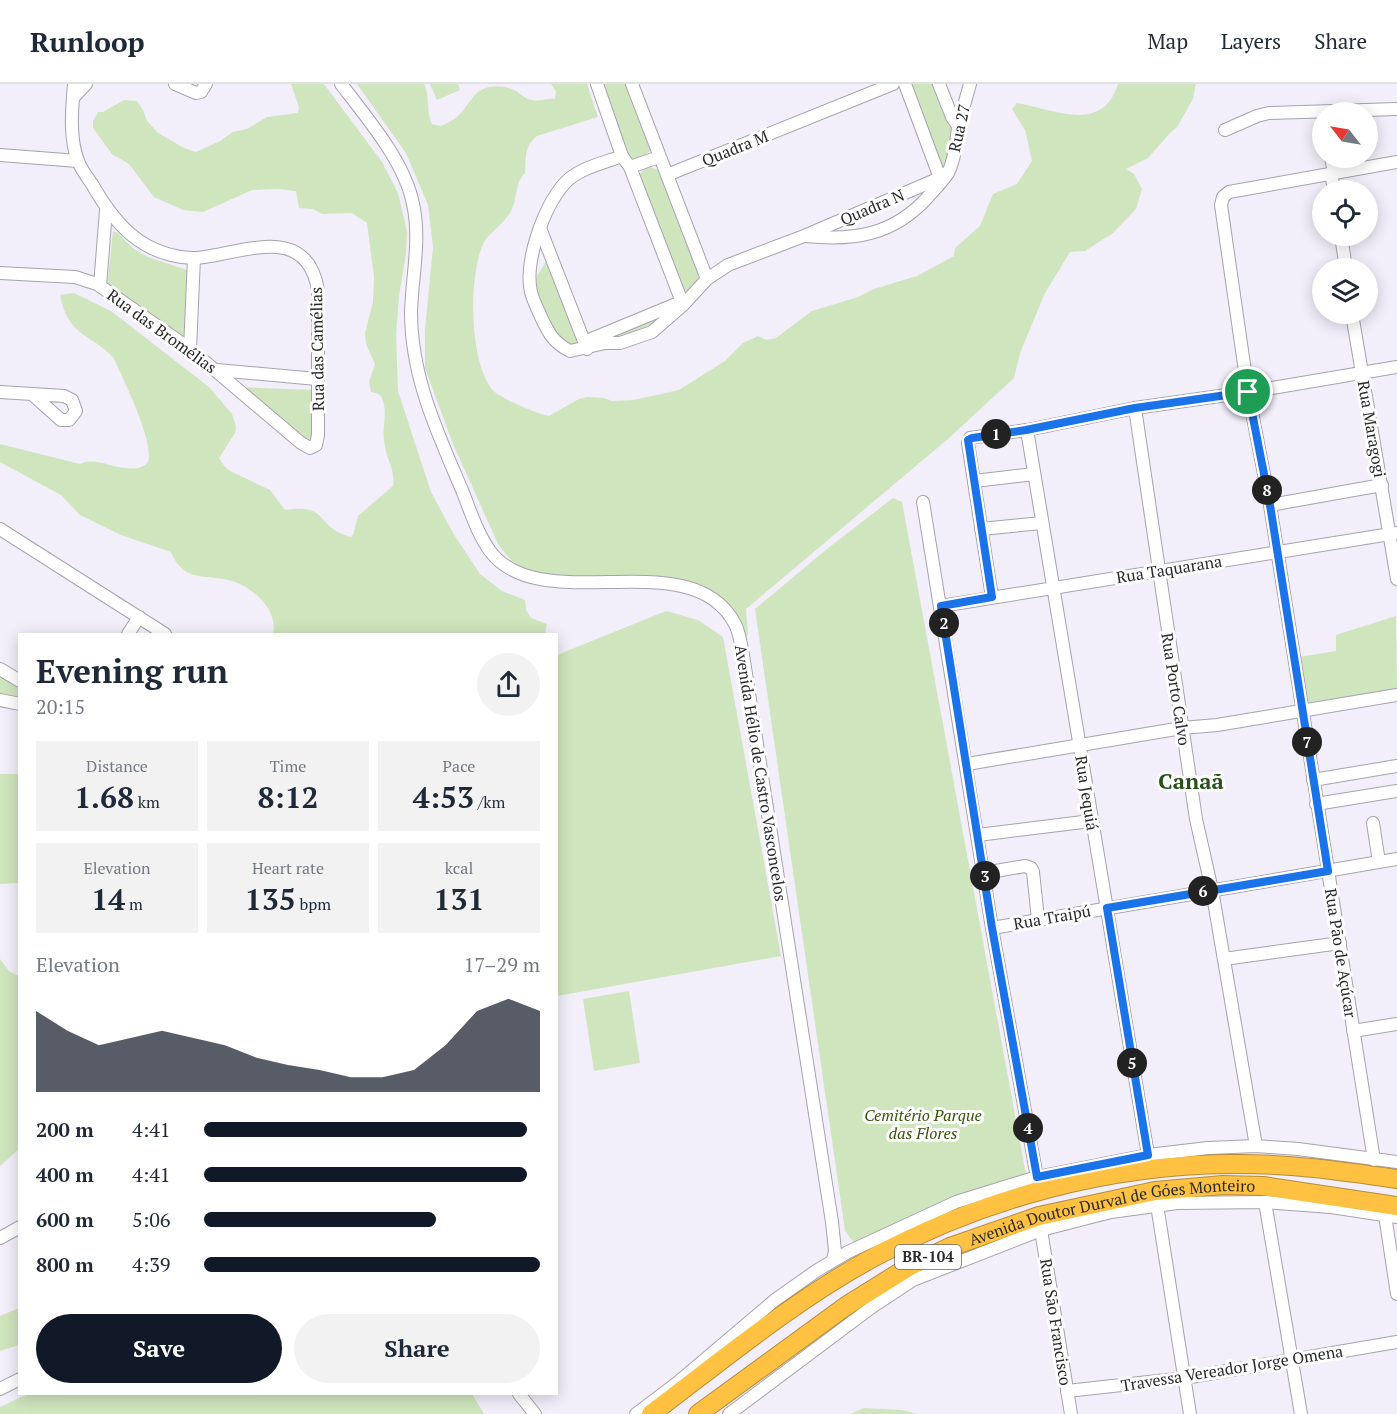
<!DOCTYPE html>
<html lang="en">
<head>
<meta charset="utf-8">
<style>
  :root { --surface:#fff; --page:#f2f2f3; --text:#1f2937; --muted:#747a83; --line:#e0e1e3; --accent:#111827 }
  body { margin:0; font-family:"PT Serif",serif; background:var(--page); color:var(--text); height:100vh; display:flex; flex-direction:column; font-size:22px; white-space:nowrap }
  * { box-sizing:border-box; margin:0 }
  p { font-size:20px; color:var(--muted) }
  .icon { flex:none; width:33px; height:33px; fill:none; stroke:currentColor; stroke-width:2; stroke-linecap:round; stroke-linejoin:round }
  .map { position:relative; flex:1; overflow:hidden }
  .panel { position:absolute; left:18px; top:549px; width:540px; height:762px; display:flex; flex-direction:column; background:var(--surface); border-radius:0px; box-shadow:0 3px 15px #0003 }
  .panel>* { flex:none }
  .needle { width:39px; rotate:301deg }
  .fabs { position:absolute; left:1312px; top:18px; display:grid; gap:12px }
  .fabs a { display:grid; place-items:center; width:66px; height:66px; border-radius:50%; background:var(--surface); box-shadow:0 3px 15px #0003; font-size:30px }
  .pin { position:absolute; display:grid; place-items:center; width:51px; height:51px; color:#fff; margin:-26px; border:3px solid #fff; border-radius:50%; box-shadow:0 2px 6px #0007 }
  .km { position:absolute; width:30px; height:30px; margin:-15px; border-radius:50%; background:#222; color:#fff; font-size:16px; line-height:30px; text-align:center }
  .round { display:grid; place-items:center; flex:none; width:63px; height:63px; border-radius:32px; background:var(--page) }
  .headline { display:flex; align-items:center; justify-content:space-between; height:102px; padding:0 18px }
  h1 { font-size:33px; font-weight:700; line-height:45px }
  .stats { display:grid; grid-template-columns:repeat(3,1fr); gap:9px; height:102px; padding:6px 18px }
  .stats div { display:grid; align-content:center; border-radius:0px; background:var(--page); text-align:center }
  .stats b { font-size:30px; font-weight:700 }
  .stats small { font-size:16px; font-weight:400 }
  .stats p { font-size:16px }
  .chart { height:168px; padding:12px 18px }
  .chart p { display:flex; justify-content:space-between }
  .chart svg { width:100%; height:108px; margin-top:6px; fill:var(--accent); opacity:.7 }
  .action { display:flex; gap:12px; margin-top:auto; padding:12px 18px }
  .action a { flex:1; height:69px; border-radius:36px; background:var(--accent); color:#fff; font-size:24px; font-weight:700; line-height:69px; text-align:center }
  .action a+a { background:var(--page); color:var(--text) }
  ul { padding:0 18px; list-style:none; font-size:20px }
  li { display:grid; grid-template-columns:96px 72px 1fr; align-items:center; height:45px }
  li i { height:15px; border-radius:8px; background:var(--accent) }
  header { display:flex; align-items:center; gap:36px; box-sizing:border-box; height:84px; padding:0 30px; background:var(--surface); border-bottom:2px solid var(--line) }
  header strong { font-size:28px }
  nav { display:flex; gap:33px; margin-inline-start:auto; font-size:21px }
  .map>svg:first-child { display:block }
  .green { fill:#cfe5bd }
  .lines { fill:none; stroke-linecap:round; stroke-linejoin:round }
  .minor-casing { stroke:#a6a2ae; stroke-width:14 }
  .highway-casing { stroke:#b48c3a; stroke-width:20 }
  .minor { stroke:#fff; stroke-width:12 }
  .highway { stroke:#ffc141; stroke-width:18 }
  .route-casing { stroke:#fff; stroke-width:12 }
  .route { stroke:#1a73e8; stroke-width:8 }
  .labels { text-anchor:middle; stroke-width:6; stroke-linejoin:round; paint-order:stroke }
  .shield { fill:#fdfdfd; stroke:#69696b; stroke-width:1.5 }
  .shield-label { font-size:15px; font-weight:bold; fill:#2a292d }
  .street-label { font-size:16px; fill:#2a292d; stroke:#fdfdfd }
  .park-label { font-size:16px; font-style:italic; fill:#365708; stroke:#fdfdfd }
  .district-label { font-size:22px; font-weight:bold; fill:#255117; stroke:#fdfdfd }
</style>
</head>
<body>
<header>
<strong>Runloop</strong>
<nav><a>Map</a><a>Layers</a><a>Share</a></nav>
</header>
<div class="map">
<svg width="1397" height="1330" viewBox="0 0 1397 1330">
  <rect width="100%" height="100%" fill="#f2eefa"/>
  <g class="green">
    <path d="M291 0H324L382 78 398 109 407 148 406 170 399 212 396 251 398 307 431 408 453 449 480 490 502 507 525 516 526 526 531 534 547 540 545 550H273C278 527 256 506 235 498 209 488 185 502 171 468L121 451 80 431 61 411 0 378V360L80 380C96 373 109 383 125 384 133 385 142 385 147 379 158 365 121 290 113 273 88 248 68 252 60 211L74 209 111 227 209 303 232 330 236 343 235 349 219 374 225 383 230 387 270 406 285 426C330 419 315 444 351 453L353 451 358 432 393 402C396 386 385 373 384 356 382 343 388 328 382 314 380 309 375 309 371 308L369 298 375 280 366 260 365 249 373 218 374 193 367 139 352 129 322 130 313 125 299 124 296 107 278 105 252 106 203 128 183 126 154 113 129 80 112 70 93 44V37L98 28H103L124 16 137 17 143 26 147 37 158 49 184 64 196 68 220 57 233 48 247 45 267 33 298 29 299 23Z"/>
    <path d="M357 0H424C431 13 425 26 432 40L440 42C460 35 462 27 474 12 484 0 503 0 516 7 522 11 525 15 532 16 540 18 548 14 555 15L556 7 551 0H587L598 33 537 52C524 62 526 75 525 89 514 100 518 115 511 127 504 140 489 149 484 158 468 191 469 276 492 305 498 314 538 330 549 332L579 315 587 313 604 314 612 317 634 316 679 306 725 277 743 259 758 252 766 256 776 254 812 227 858 213 874 205 917 192 954 172 955 164 980 142 993 110 1017 100 1032 77 1025 46 1012 25 1017 19C1054 25 1102 51 1118 0H1196L1193 15 1177 43 1170 49 1148 74 1126 85 1134 90 1142 105 1136 125 1113 149 1085 167 1070 168 1045 209 1020 269 1014 294 949 354 746 525 748 549 745 557C738 527 727 518 700 503L537 492 512 477 499 462 453 360 425 284V246L433 163 428 121 406 69Z"/>
    <path d="M430 0H458L460 6 437 16Z"/>
    <path d="M601 0H626L650 61V67L640 76 633 75 629 71Z"/>
    <path d="M910 0H934L955 53 944 89Z"/>
    <path d="M649 83 659 86 662 90 699 192 698 199 692 206 686 207 680 203 639 92 643 86Z"/>
    <path d="M113 147 118 149 134 165 148 173 190 187 187 260 107 205Z"/>
    <path d="M549 173 582 262 569 263 549 240 535 202 537 192Z"/>
    <path d="M662 231 659 238 617 257 613 252 615 248Z"/>
    <path d="M237 303 315 306 312 362Z"/>
    <path d="M893 414 902 418 1029 1107 870 1165C858 1161 851 1158 845 1146L755 525 827 465Z"/>
    <path d="M666 527 698 536 723 553 781 872 557 912V571Z"/>
    <path d="M1396 532 1397 605 1306 619 1299 573 1336 567V551Z"/>
    <path d="M0 591 19 604V615L0 612Z"/>
    <path d="M0 690H19V799L0 800Z"/>
    <path d="M0 875 9 887 20 893 19 1065 0 1082Z"/>
    <path d="M629 907 640 979 594 987 583 915Z"/>
    <path d="M19 1224V1261L0 1267V1232Z"/>
    <path d="M28 1310H472L484 1330H0V1323Z"/>
    <path d="M864 1324 902 1326 918 1330H850Z"/>
  </g>
  <g class="lines">
    <defs>
      <g id="minor">
        <path d="M175 0 196 9 201 8 206 0"/>
        <path d="M341 0C367 34 405 78 413 120 421 156 412 192 411 228 411 292 437 348 462 406 470 426 477 449 490 467 541 536 691 456 735 540 740 550 741 561 743 571L832 1138 835 1167 833 1176"/>
        <path d="M597 0 622 72 630 83 682 218"/>
        <path d="M632 0 707 195"/>
        <path d="M905 0 940 94 938 101"/>
        <path d="M939 0 952 33 959 43"/>
        <path d="M73 14 86 0"/>
        <path d="M1225 46 1257 32 1269 29 1397 25"/>
        <path d="M0 71 78 77"/>
        <path d="M622 72C604 79 578 84 564 100 544 123 524 177 531 208 533 217 538 225 541 233 549 250 554 259 570 267L605 259H620L652 248 683 221 707 195 728 181 804 152 940 94 948 88"/>
        <path d="M1331 74 1334 88"/>
        <path d="M630 83 659 73"/>
        <path d="M1331 89 1334 106"/>
        <path d="M667 91 893 0"/>
        <path d="M540 144 587 265"/>
        <path d="M806 152C854 157 893 151 927 114 934 106 942 98 948 89 955 75 956 59 958 44 961 30 966 15 970 0"/>
        <path d="M1341 152 1346 184"/>
        <path d="M0 189 75 193 97 200 190 265 301 359 310 364 316 361 318 351V206C308 147 259 163 216 171 209 172 201 174 193 174 143 172 115 141 92 100 87 93 81 85 78 77 69 53 72 25 74 0"/>
        <path d="M100 202 106 126"/>
        <path d="M1352 230 1397 495"/>
        <path d="M589 256 681 218"/>
        <path d="M190 265 194 174"/>
        <path d="M217 286 317 295"/>
        <path d="M0 308 64 312 72 316 76 327 69 336H61L33 311"/>
        <path d="M1135 324 1196 735 1212 806 1256 1062"/>
        <path d="M1027 346 1148 1071"/>
        <path d="M974 397 1034 390"/>
        <path d="M923 418 992 844 1038 1099"/>
        <path d="M1270 421 1382 401"/>
        <path d="M0 445 165 550"/>
        <path d="M981 445 1042 439"/>
        <path d="M992 513 968 359 970 354 1027 346 1135 324 1248 308 1397 283"/>
        <path d="M941 522 1397 449"/>
        <path d="M128 550 139 533"/>
        <path d="M0 585 20 597"/>
        <path d="M0 616 20 620"/>
        <path d="M967 680 1182 644 1217 641 1397 611"/>
        <path d="M1313 696 1397 682"/>
        <path d="M1316 720 1397 707"/>
        <path d="M1373 739 1379 778"/>
        <path d="M978 751 1091 737"/>
        <path d="M984 789 1025 782 1031 784 1033 788 1038 835"/>
        <path d="M992 844 1397 775"/>
        <path d="M1224 875 1340 859"/>
        <path d="M1353 947 1397 940"/>
        <path d="M1374 1076 1270 421 1248 308 1221 121 1223 113 1229 108 1397 78"/>
        <path d="M1265 1118 1301 1330"/>
        <path d="M1157 1121 1190 1330"/>
        <path d="M1385 1131 1397 1210"/>
        <path d="M1041 1146 1071 1330"/>
        <path d="M0 1154 20 1143"/>
        <path d="M0 1305 20 1295"/>
        <path d="M1067 1307 1185 1294 1397 1258"/>
        <path d="M519 1310 535 1330"/>
        <path d="M636 1330 677 1299 775 1216 816 1187 848 1168 956 1118 1037 1093 1148 1071 1208 1064 1256 1062 1298 1065 1397 1078"/>
        <path d="M729 1330 872 1223 913 1196 1041 1146 1111 1128 1177 1119 1265 1118 1331 1123 1397 1133"/>
      </g>
      <g id="highway">
        <path d="M651 1330C724 1275 797 1214 878 1171 985 1114 1108 1081 1230 1080 1286 1079 1342 1087 1397 1095"/>
        <path id="s1" d="M698 1330 846 1222 910 1182 950 1163 1039 1132 1155 1107 1223 1101 1263 1102 1397 1122"/>
      </g>
    </defs>
    <use href="#minor" class="minor-casing"/>
    <use href="#highway" class="highway-casing"/>
    <use href="#minor" class="minor"/>
    <use href="#highway" class="highway"/>
  </g>
  <g class="lines">
    <defs>
      <path id="route" d="M1248 308 1270 421 1328 787 1107 824 1148 1071 1037 1093 992 844 941 522 992 513 968 356 972 354 1026 346 1135 324Z"/>
    </defs>
    <use href="#route" class="route-casing"/>
    <use href="#route" class="route"/>
  </g>
  <g class="labels">
    <rect class="shield" x="895" y="1161" width="66" height="24" rx="4.5"/>
    <g class="shield-label">
      <text x="928" y="1178">BR-104</text>
    </g>
    <g class="street-label">
      <text transform="translate(959 44) rotate(-77)" y="6">Rua 27</text>
      <text transform="translate(735 64) rotate(-22)" y="6">Quadra M</text>
      <text transform="translate(872 123) rotate(-23)" y="6">Quadra N</text>
      <text transform="translate(162 247) rotate(36)" y="6">Rua das Bromélias</text>
      <text transform="translate(317 265) rotate(-91)" y="6">Rua das Camélias</text>
      <text transform="translate(1372 345) rotate(80)" y="6">Rua Maragogi</text>
      <text transform="translate(1169 485) rotate(-9)" y="6">Rua Taquarana</text>
      <text transform="translate(1176 605) rotate(81)" y="6">Rua Porto Calvo</text>
      <text transform="translate(761 689) rotate(81)" y="6">Avenida Hélio de Castro Vasconcelos</text>
      <text transform="translate(1087 709) rotate(81)" y="6">Rua Jequiá</text>
      <text transform="translate(1052 833) rotate(-10)" y="6">Rua Traipú</text>
      <text transform="translate(1341 869) rotate(81)" y="6">Rua Pão de Açúcar</text>
      <text dy="6" stroke="none"><textPath href="#s1" startOffset="470">Avenida Doutor Durval de Góes Monteiro</textPath></text>
      <text transform="translate(1056 1238) rotate(81)" y="6">Rua São Francisco</text>
      <text transform="translate(1232 1284) rotate(-9)" y="6">Travessa Vereador Jorge Omena</text>
    </g>
    <g class="park-label">
      <text x="923" y="1037">Cemitério Parque<tspan x="923" dy="18">das Flores</tspan></text>
    </g>
    <g class="district-label">
      <text x="1191" y="705">Canaã</text>
    </g>
  </g>
</svg>
<div class="fabs">
<a><svg class="needle" viewBox="-14 -14 28 28"><path d="M0-13l5 13h-10z" fill="#e53935"/><path d="M0 13l5-13h-10z" fill="#747a83"/></svg></a>
<a><svg class="icon" aria-label="locate" viewBox="0 0 24 24"><circle cx="12" cy="12" r="6"/><path d="M12 2v4M12 18v4M2 12h4M18 12h4"/></svg></a>
<a><svg class="icon" aria-label="layers" viewBox="0 0 24 24"><path d="M12 4l9 5-9 5-9-5zM3 14l9 5 9-5"/></svg></a>
</div>
<div class="pin" style="left:1248px;top:308px;background:#1e9e55"><svg class="icon" aria-label="arrive" viewBox="0 0 24 24"><path d="M6 21V4h12l-3 4 3 4H6"/></svg></div>
<b class="km" style="left:996px;top:350px">1</b>
<b class="km" style="left:944px;top:539px">2</b>
<b class="km" style="left:985px;top:792px">3</b>
<b class="km" style="left:1028px;top:1044px">4</b>
<b class="km" style="left:1132px;top:979px">5</b>
<b class="km" style="left:1203px;top:807px">6</b>
<b class="km" style="left:1307px;top:658px">7</b>
<b class="km" style="left:1267px;top:406px">8</b>
<section class="panel">
<div class="headline"><div><h1>Evening run</h1><p>20:15</p></div><a class="round"><svg class="icon" aria-label="share" viewBox="0 0 24 24"><path d="M12 15V3M7 8l5-5 5 5M5 13v7h14v-7"/></svg></a></div>
<div class="stats">
<div><p>Distance</p><b>1.68<small> km</small></b></div>
<div><p>Time</p><b>8:12</b></div>
<div><p>Pace</p><b>4:53<small> /km</small></b></div>
</div>
<div class="stats">
<div><p>Elevation</p><b>14<small> m</small></b></div>
<div><p>Heart rate</p><b>135<small> bpm</small></b></div>
<div><p>kcal</p><b>131</b></div>
</div>
<div class="chart"><p><span>Elevation</span>17–29 m</p>
<svg viewBox="0 0 160 44" preserveAspectRatio="none"><path d="M0 44V11L10 19L20 25L30 22L40 19L50 22L60 25L70 30L80 33L90 35L100 38L110 38L120 35L130 25L140 11L150 6L160 11V44z"/></svg>
</div>
<ul>
<li><b>200 m</b>4:41<i style="width:96%"></i></li>
<li><b>400 m</b>4:41<i style="width:96%"></i></li>
<li><b>600 m</b>5:06<i style="width:69%"></i></li>
<li><b>800 m</b>4:39<i style="width:100%"></i></li>
</ul>
<div class="action"><a>Save</a><a>Share</a></div>
</section>
</div>
</body>
</html>
